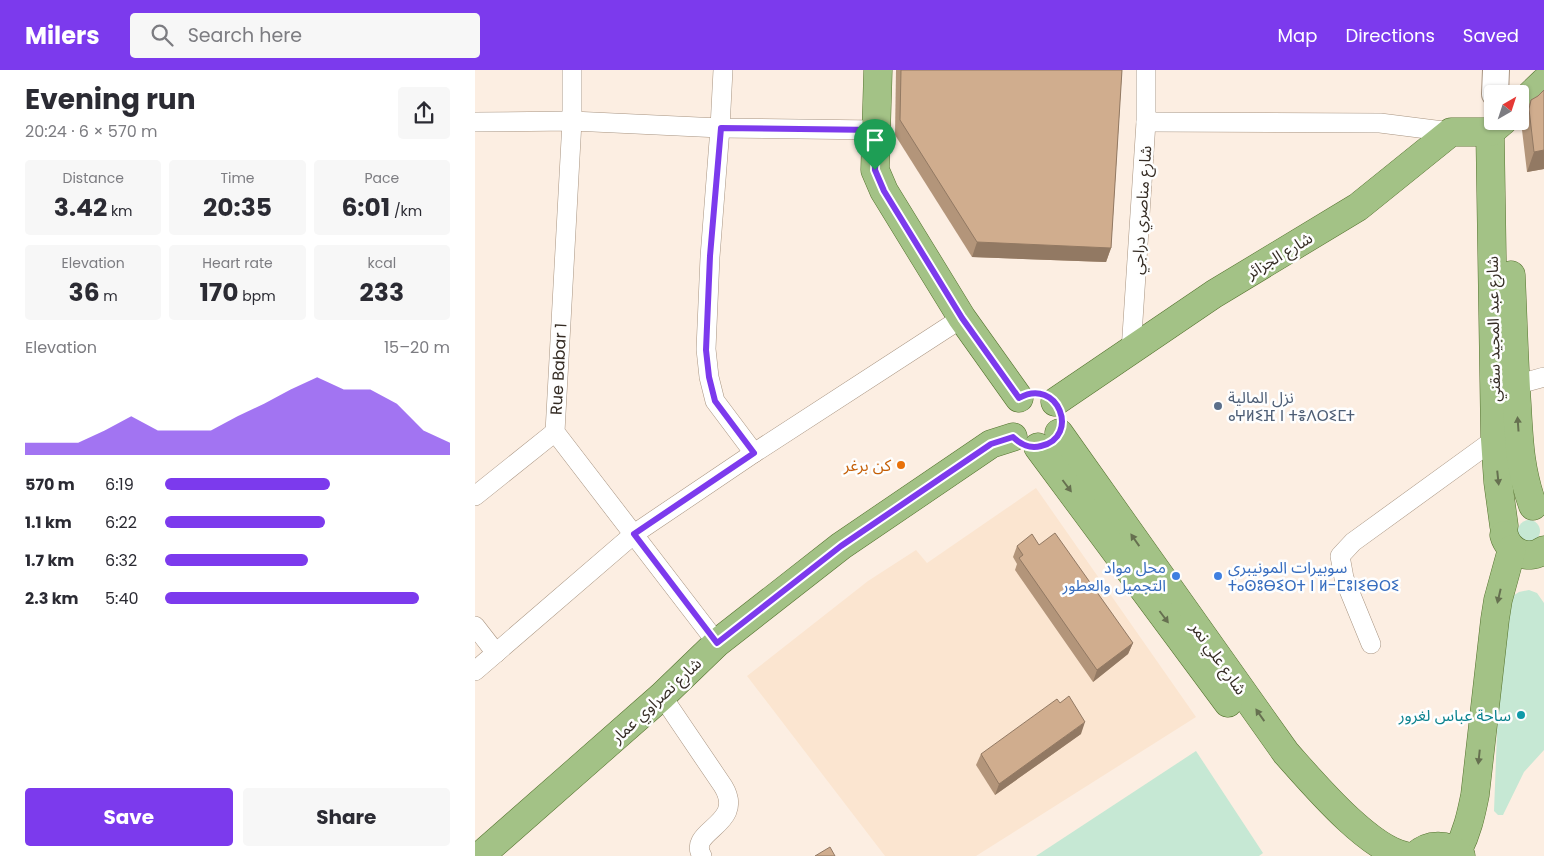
<!DOCTYPE html>
<html lang="en">
<head>
<meta charset="utf-8">
<style>
  :root { --surface:#fff; --page:#f7f7f7; --text:#2b2b33; --muted:#7c7c81; --accent:#7c3aed }
  body { margin:0; font-family:Poppins,"Noto Sans Arabic","Noto Sans Tifinagh",sans-serif; background:var(--page); color:var(--text); height:100vh; display:flex; flex-direction:column; font-size:19px; white-space:nowrap }
  * { box-sizing:border-box; margin:0 }
  p { font-size:16px; color:var(--muted) }
  .icon { flex:none; width:28px; height:28px; fill:none; stroke:currentColor; stroke-width:2; stroke-linecap:round; stroke-linejoin:round }
  .map { position:relative; flex:1; overflow:hidden }
  .sheet { display:flex; flex-direction:column; background:var(--surface); width:475px }
  .sheet>* { flex:none }
  .needle { width:32px; rotate:39deg }
  .controls { position:absolute; left:1009px; top:15px; display:grid; gap:10px }
  .controls a { display:grid; place-items:center; width:45px; height:45px; border-radius:5px; background:var(--surface); box-shadow:0 1px 4px #0004; font-size:25px }
  .pin { position:absolute; display:grid; place-items:center; width:42px; height:42px; color:#fff; margin:-51px -21px; border-radius:50% 50% 50% 0; rotate:-45deg; box-shadow:0 0 5px #0007 }
  .pin .icon { rotate:45deg }
  .round { display:grid; place-items:center; flex:none; width:52px; height:52px; border-radius:5px; background:var(--page) }
  .summary { display:flex; align-items:center; justify-content:space-between; height:85px; padding:0 25px }
  h1 { font-size:28px; font-weight:700; line-height:38px }
  .stats { display:grid; grid-template-columns:repeat(3,1fr); gap:8px; height:85px; padding:5px 25px }
  .stats div { display:grid; align-content:center; border-radius:5px; background:var(--page); text-align:center }
  .stats b { font-size:25px; font-weight:700 }
  .stats small { font-size:14px; font-weight:400 }
  .stats p { font-size:14px }
  .chart { height:140px; padding:10px 25px }
  .chart p { display:flex; justify-content:space-between }
  .chart svg { width:100%; height:90px; margin-top:5px; fill:var(--accent); opacity:.7 }
  .action { display:flex; gap:10px; margin-top:auto; padding:10px 25px }
  .action a { flex:1; height:58px; border-radius:5px; background:var(--accent); color:#fff; font-size:20px; font-weight:700; line-height:58px; text-align:center }
  .action a+a { background:var(--page); color:var(--text) }
  ul { padding:0 25px; list-style:none; font-size:16px }
  li { display:grid; grid-template-columns:80px 60px 1fr; align-items:center; height:38px }
  li i { height:12px; border-radius:6px; background:var(--accent) }
  header { display:flex; align-items:center; gap:30px; box-sizing:border-box; height:70px; padding:0 25px; background:var(--accent); color:#fff }
  header strong { font-size:24px }
  nav { display:flex; gap:28px; margin-inline-start:auto; font-size:18px }
  .search { width:350px; height:45px; background:var(--page); display:flex; align-items:center; gap:12px; box-sizing:border-box; padding:0 18px; border-radius:5px; color:var(--muted); font-size:19px }
  main { display:flex; flex:1; min-height:0 }
  .map>svg:first-child { display:block }
  .built { fill:#fbe5d0 }
  .green { fill:#c6e8d4 }
  .lines { fill:none; stroke-linecap:round; stroke-linejoin:round }
  .minor-casing { stroke:#a89481; stroke-width:20 }
  .secondary-casing { stroke:#a89481; stroke-width:28 }
  .primary-casing { stroke:#55732f; stroke-width:29 }
  .minor { stroke:#fff; stroke-width:19 }
  .secondary { stroke:#fff; stroke-width:26 }
  .primary { stroke:#a3c286; stroke-width:28 }
  .wall { fill:#b3957a }
  .shaded-wall { fill:#927963 }
  .building { fill:#d0ad8e; stroke:#927963 }
  .oneway { fill:#667050 }
  .route-casing { stroke:#fff; stroke-width:10 }
  .route { stroke:#7c3aed; stroke-width:6 }
  .service-dot { fill:#5c6f8a; stroke:#fefefe; stroke-width:2 }
  .food-dot { fill:#e8710a; stroke:#fefefe; stroke-width:2 }
  .shop-dot { fill:#3f7fe0; stroke:#fefefe; stroke-width:2 }
  .culture-dot { fill:#0f9aa8; stroke:#fefefe; stroke-width:2 }
  .labels { text-anchor:middle; stroke-width:5; stroke-linejoin:round; paint-order:stroke }
  .street-label { font-size:16px; fill:#352c24; stroke:#fefefe }
  .service-label { font-size:16px; fill:#4e5e75; stroke:#fefefe; text-anchor:start }
  .food-label { font-size:16px; fill:#c56008; stroke:#fefefe; text-anchor:end }
  .shop-label { font-size:16px; fill:#366cbe; stroke:#fefefe; text-anchor:end }
  .culture-label { font-size:16px; fill:#0d838f; stroke:#fefefe; text-anchor:end }
</style>
</head>
<body>
<header>
<strong>Milers</strong>
<div class="search"><svg class="icon" aria-label="search" viewBox="0 0 24 24"><circle cx="10" cy="10" r="6"/><path d="M15 15l6 6"/></svg>Search here</div>
<nav><a>Map</a><a>Directions</a><a>Saved</a></nav>
</header>
<main>
<section class="sheet">
<div class="summary"><div><h1>Evening run</h1><p>20:24 · 6 × 570 m</p></div><a class="round"><svg class="icon" aria-label="share" viewBox="0 0 24 24"><path d="M12 15V3M7 8l5-5 5 5M5 13v7h14v-7"/></svg></a></div>
<div class="stats">
<div><p>Distance</p><b>3.42<small> km</small></b></div>
<div><p>Time</p><b>20:35</b></div>
<div><p>Pace</p><b>6:01<small> /km</small></b></div>
</div>
<div class="stats">
<div><p>Elevation</p><b>36<small> m</small></b></div>
<div><p>Heart rate</p><b>170<small> bpm</small></b></div>
<div><p>kcal</p><b>233</b></div>
</div>
<div class="chart"><p><span>Elevation</span>15–20 m</p>
<svg viewBox="0 0 160 44" preserveAspectRatio="none"><path d="M0 44V38L10 38L20 38L30 32L40 25L50 32L60 32L70 32L80 25L90 19L100 12L110 6L120 12L130 12L140 19L150 32L160 38V44z"/></svg>
</div>
<ul>
<li><b>570 m</b>6:19<i style="width:58%"></i></li>
<li><b>1.1 km</b>6:22<i style="width:56%"></i></li>
<li><b>1.7 km</b>6:32<i style="width:50%"></i></li>
<li><b>2.3 km</b>5:40<i style="width:89%"></i></li>
</ul>
<div class="action"><a>Save</a><a>Share</a></div>
</section>
<div class="map">
<svg width="1069" height="786" viewBox="0 0 1069 786">
  <rect width="100%" height="100%" fill="#fceee2"/>
  <path class="built" d="M561 418 721 647 501 786H410L272 606 393 511 441 480 452 493Z"/>
  <g class="green">
    <circle cx="1054" cy="461" r="11"/>
    <path d="M1054 520 1062 523 1069 533V680L1049 702 1028 745H1023L1019 741 1027 533 1044 522Z"/>
    <path d="M721 681 788 783 784 786H561Z"/>
  </g>
  <g class="lines">
    <defs>
      <g id="minor">
        <path d="M97 0V51L80 362 242 573"/>
        <path d="M248 0 245 58 235 187 231 279 234 307 240 331 279 383"/>
        <path d="M0 52 97 51 245 58 401 60"/>
        <path d="M671 52 905 53 976 62"/>
        <path d="M656 281 671 52V0"/>
        <path d="M1041 315 1069 307"/>
        <path d="M0 426 80 362"/>
        <path d="M0 556 21 583"/>
        <path d="M896 574 869 508 865 486 878 472 1020 369"/>
        <path d="M0 601 159 464 279 383 487 248"/>
        <path d="M187 626 248 716C272 755 211 760 227 786"/>
      </g>
      <path id="secondary" d="M1020 24 1021 0"/>
      <g id="primary">
        <path d="M403 0 400 100 409 121 487 248 544 328"/>
        <path d="M1045 35 1069 12"/>
        <path d="M1015 62 1020 369 1023 412 1029 456"/>
        <path d="M1036 205C1038 248 1039 291 1042 335 1044 371 1045 401 1058 436"/>
        <path d="M580 332 739 224 883 137 976 62H1015L1028 51"/>
        <path d="M584 363 811 683C837 712 893 779 931 786"/>
        <path d="M563 377 753 633"/>
        <path d="M1029 465C1034 483 1054 491 1069 480"/>
        <path d="M982 782C992 763 996 745 1000 725L1020 549 1023 530 1037 479"/>
        <path d="M5 786 187 626 242 573 366 476 516 374 538 367"/>
        <path d="M940 786C954 773 972 773 986 786"/>
      </g>
    </defs>
    <use href="#minor" class="minor-casing"/>
    <use href="#secondary" class="secondary-casing"/>
    <use href="#primary" class="primary-casing"/>
    <use href="#minor" class="minor"/>
    <use href="#secondary" class="secondary"/>
    <use href="#primary" class="primary"/>
  </g>
  <g class="wall">
    <path d="M421 0H647L636 178 631 192 497 187 420 65Z"/>
    <path d="M1069 20V99L1052 102 1047 60 1048 50 1056 30 1063 26Z"/>
    <path d="M564 475 658 573 653 584 618 612 540 500 542 494 538 487 542 476Z"/>
    <path d="M606 664 520 725 501 695 506 684Z"/>
  </g>
  <g class="shaded-wall">
    <path d="M1069 80V99L1052 102 1059 82Z"/>
    <path d="M502 172 636 178 631 192 497 187Z"/>
    <path d="M658 573 653 584 618 612 622 600Z"/>
    <path d="M610 652 606 664 520 725 524 714Z"/>
  </g>
  <g class="building">
    <path d="M426 0H647L636 178 502 172 425 50Z"/>
    <path d="M1069 20V80L1059 82 1054 39 1056 30 1063 26Z"/>
    <path d="M580 463 658 573 622 600 544 488 548 485 542 476 557 464 564 475Z"/>
    <path d="M594 626 610 652 524 714 506 684 582 629 585 633Z"/>
    <path d="M355 777 360 786H340Z"/>
  </g>
  <defs><path id="oneway-solid" d="M-6-.8H1V-3.2L6.5 0L1 3.2V.8H-6Z" transform="scale(1.25)"/></defs>
  <g class="oneway">
    <use href="#oneway-solid" transform="translate(1043 354) rotate(-94)"/>
    <use href="#oneway-solid" transform="translate(1023 408) rotate(84)"/>
    <use href="#oneway-solid" transform="translate(592 416) rotate(53)"/>
    <use href="#oneway-solid" transform="translate(660 470) rotate(-125)"/>
    <use href="#oneway-solid" transform="translate(1024 526) rotate(103)"/>
    <use href="#oneway-solid" transform="translate(689 547) rotate(53)"/>
    <use href="#oneway-solid" transform="translate(785 645) rotate(-125)"/>
    <use href="#oneway-solid" transform="translate(1004 687) rotate(96)"/>
  </g>
  <g class="lines">
    <defs>
      <path id="route" d="M246 58 401 60 400 100 409 121 487 248 544 328C583 306 606 367 566 376 555 379 546 375 538 367L516 374 366 476 242 573 159 464 279 383 240 331 234 307 231 280 235 186Z"/>
    </defs>
    <use href="#route" class="route-casing"/>
    <use href="#route" class="route"/>
  </g>
  <circle class="service-dot" cx="743" cy="336" r="5"/>
  <circle class="food-dot" cx="426" cy="395" r="5"/>
  <g class="shop-dot">
    <circle cx="701" cy="506" r="5"/>
    <circle cx="743" cy="506" r="5"/>
  </g>
  <circle class="culture-dot" cx="1046" cy="645" r="5"/>
  <g class="labels">
    <g class="street-label">
      <text transform="translate(666 140) rotate(-86)" y="6">شارع مناصري دراجي</text>
      <text transform="translate(804 185) rotate(-31)" y="6">شارع الجزائر</text>
      <text transform="translate(1018 259) rotate(-91)" y="6">شارع عبد المجيد سقني</text>
      <text transform="translate(83 299) rotate(-87)" y="6">Rue Babar 1</text>
      <text transform="translate(744 588) rotate(55)" y="6">شارع علي نمر</text>
      <text transform="translate(181 630) rotate(-43)" y="6">شارع نصراوي عمار</text>
    </g>
    <g class="service-label">
      <text x="753" y="333">نزل المالية<tspan x="753" dy="18">ⴰⵖⵍⵉⴼ ⵏ ⵜⴻⴷⵔⵉⵎⵜ</tspan></text>
    </g>
    <g class="food-label">
      <text x="416" y="401">كن برغر</text>
    </g>
    <g class="shop-label">
      <text x="691" y="503">محل مواد<tspan x="691" dy="18">التجميل والعطور</tspan></text>
      <text x="753" y="503" text-anchor="start">سوبيرات المونيبري<tspan x="753" dy="18">ⵜⴰⵙⵓⴱⵉⵔⵜ ⵏ ⵍ-ⵎⵓⵏⵉⴱⵔⵉ</tspan></text>
    </g>
    <g class="culture-label">
      <text x="1036" y="651">ساحة عباس لغرور</text>
    </g>
  </g>
</svg>
<div class="controls">
<a><svg class="needle" viewBox="-14 -14 28 28"><path d="M0-13l5 13h-10z" fill="#e53935"/><path d="M0 13l5-13h-10z" fill="#7c7c81"/></svg></a>
</div>
<div class="pin" style="left:400px;top:100px;background:#1e9e55"><svg class="icon" aria-label="arrive" viewBox="0 0 24 24"><path d="M6 21V4h12l-3 4 3 4H6"/></svg></div>
</div>
</main>
</body>
</html>
